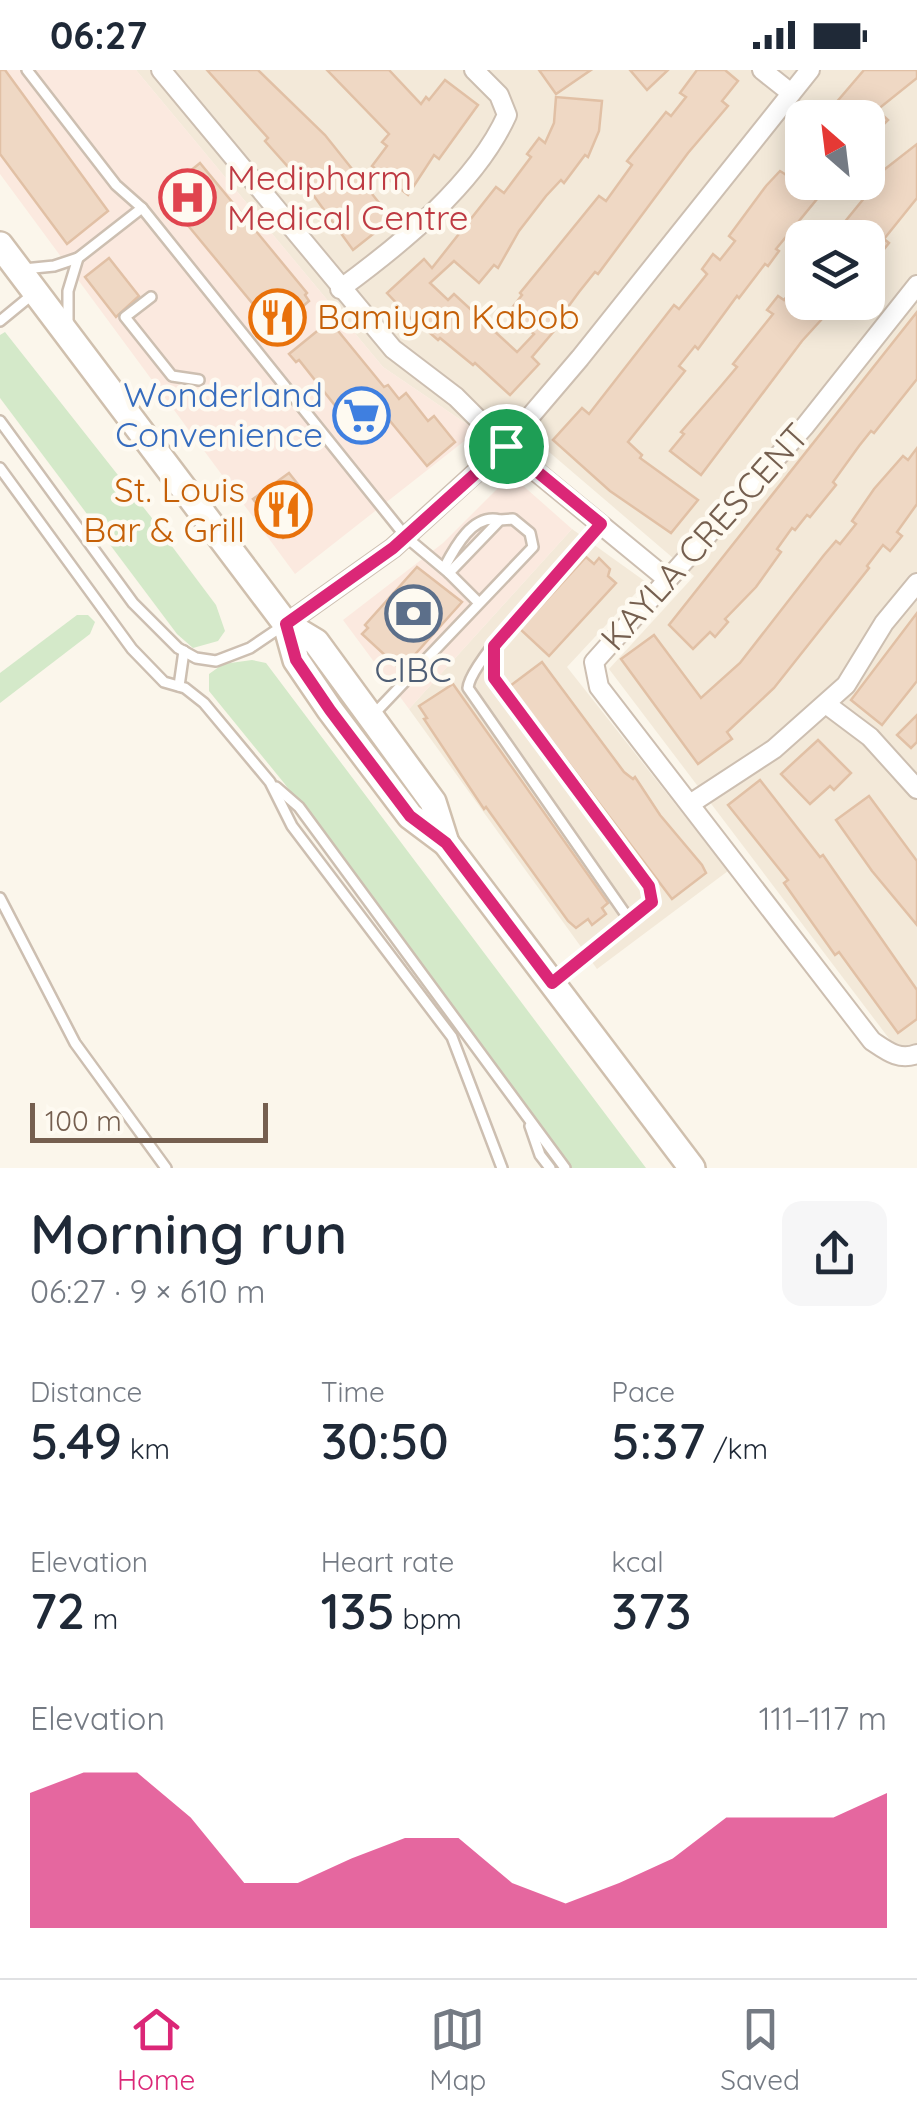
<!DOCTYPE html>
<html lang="en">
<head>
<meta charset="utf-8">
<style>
  :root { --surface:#fff; --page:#f6f6f7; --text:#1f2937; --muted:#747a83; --line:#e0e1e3; --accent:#db2777 }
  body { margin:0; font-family:Quicksand,sans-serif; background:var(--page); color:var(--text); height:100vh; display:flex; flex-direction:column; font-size:38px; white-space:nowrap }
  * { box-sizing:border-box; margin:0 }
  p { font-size:32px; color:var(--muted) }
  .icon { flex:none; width:55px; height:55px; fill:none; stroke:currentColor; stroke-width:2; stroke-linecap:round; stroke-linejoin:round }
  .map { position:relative; height:1098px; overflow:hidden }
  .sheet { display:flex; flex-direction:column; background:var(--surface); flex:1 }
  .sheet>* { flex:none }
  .needle { width:65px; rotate:332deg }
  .tools { position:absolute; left:785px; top:30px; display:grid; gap:20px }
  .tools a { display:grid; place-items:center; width:100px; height:100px; border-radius:20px; background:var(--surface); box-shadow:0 5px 25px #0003; font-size:50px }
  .scale { position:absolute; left:30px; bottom:25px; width:238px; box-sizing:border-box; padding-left:10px; border:5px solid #755f4f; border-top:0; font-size:28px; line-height:35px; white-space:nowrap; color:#755f4f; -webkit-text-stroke:8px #fefaf1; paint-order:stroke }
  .pin { position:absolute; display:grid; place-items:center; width:85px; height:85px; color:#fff; margin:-42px; border:5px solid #fff; border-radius:50%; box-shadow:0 2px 10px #0007 }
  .round { display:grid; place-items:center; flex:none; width:105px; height:105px; border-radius:20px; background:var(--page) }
  .head { display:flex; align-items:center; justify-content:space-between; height:170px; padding:0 30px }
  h1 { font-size:55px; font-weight:600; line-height:75px }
  .stats { display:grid; grid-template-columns:repeat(3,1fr); gap:15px; height:170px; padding:10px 30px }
  .stats div { display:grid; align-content:center }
  .stats b { font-size:50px; font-weight:600 }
  .stats small { font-size:28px; font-weight:400 }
  .stats p { font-size:28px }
  .chart { height:280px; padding:20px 30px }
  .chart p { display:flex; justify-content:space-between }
  .chart svg { width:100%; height:180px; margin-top:10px; fill:var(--accent); opacity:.7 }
  .status { display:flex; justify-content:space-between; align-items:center; height:70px; padding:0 50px; background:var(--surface); direction:ltr }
  .status svg { height:28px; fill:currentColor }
  .dock { display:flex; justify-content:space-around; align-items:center; height:140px; border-top:2px solid var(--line); background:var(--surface); font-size:28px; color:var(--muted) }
  .dock a { display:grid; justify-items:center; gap:5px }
  .dock .active { color:var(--accent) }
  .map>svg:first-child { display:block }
  .residential { fill:#f3e9d9; fill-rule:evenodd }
  .commercial { fill:#fbe9df }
  .green { fill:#d4e9c9 }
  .building { fill:#efd8c4; stroke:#e1c0a5; stroke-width:2.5 }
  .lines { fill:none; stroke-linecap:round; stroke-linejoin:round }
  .lane-casing { stroke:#cdbfb1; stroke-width:14 }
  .street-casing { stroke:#cdbfb1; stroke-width:22 }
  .secondary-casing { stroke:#d0c0ae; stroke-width:30 }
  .lane { stroke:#fff; stroke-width:9 }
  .street { stroke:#fff; stroke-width:18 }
  .secondary { stroke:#fff; stroke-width:25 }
  .route-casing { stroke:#fff; stroke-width:20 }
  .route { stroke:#db2777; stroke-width:12 }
  .labels { text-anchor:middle; stroke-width:9; stroke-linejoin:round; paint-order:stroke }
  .health-label { font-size:35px; fill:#be3a42; stroke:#fefaf1; text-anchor:start }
  .food-label { font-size:35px; fill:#c56008; stroke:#fefaf1; text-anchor:start }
  .shop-label { font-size:35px; fill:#366cbe; stroke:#fefaf1; text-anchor:end }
  .street-label { font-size:35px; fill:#755f4f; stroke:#fefaf1 }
  .service-label { font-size:35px; fill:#4e5e75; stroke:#fefaf1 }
</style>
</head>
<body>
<div class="status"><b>06:27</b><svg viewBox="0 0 49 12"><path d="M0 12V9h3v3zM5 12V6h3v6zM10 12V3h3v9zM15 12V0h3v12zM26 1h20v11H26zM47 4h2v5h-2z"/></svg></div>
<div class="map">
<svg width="917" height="1098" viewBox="0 0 917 1098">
  <rect width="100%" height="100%" fill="#fbf6eb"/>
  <g class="residential">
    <path d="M136 0H917V974L900 983 609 599 694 506 548 381 477 361 383 297ZM802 48H868V112H802ZM802 168H868V232H802Z"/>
    <path d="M572 459 646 512 567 597 728 801 597 899 409 639Z"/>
  </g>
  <g class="commercial">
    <path d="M0 0H136L383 297 477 361 295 504 0 104Z"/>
    <path d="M511 405 572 459 409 639 343 550 443 473Z"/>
  </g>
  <g class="green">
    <path d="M5 262 155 452 150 457 163 474 168 471 216 535 225 561 218 571 193 578 177 564 0 328V265Z"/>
    <path d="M77 545H88L95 552 90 564 0 633V603Z"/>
    <path d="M252 590 266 593 646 1098H569L284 713 209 621V604L223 594Z"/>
  </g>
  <g class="building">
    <path d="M0 0H5L108 141 67 174 0 84Z"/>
    <path d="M207 0H258L325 65 392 149 353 180 314 126 265 71 268 68Z"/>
    <path d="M327 0H389L421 34 426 27 429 30 445 10 478 35 439 89 434 85 408 125 372 96 387 76 382 72 389 64Z"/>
    <path d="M539 0H591L556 24Z"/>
    <path d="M630 0H668L647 20Z"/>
    <path d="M697 0H725L738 11 722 31 728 36 688 83 598 204 595 202 579 222 568 237 572 240 532 287 539 294 510 325 475 293 473 295 440 268 438 270 422 256 420 258 387 223 424 189 432 198 496 117 504 123 531 87 527 84 539 68 545 73 554 53 556 27 602 31 599 61 588 87 585 85 564 113 561 110 546 126 519 161 498 198 494 195 479 213 454 191 430 213 448 230 454 224 517 282 534 264 508 243 522 225 520 223 599 126 606 131 632 95 627 91 666 42 671 46 686 27 680 23Z"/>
    <path d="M864 0H917V8L877 40 888 50 874 64 868 57V48H823Z"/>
    <path d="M917 74V128L884 169 889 173 877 188 868 181V168H837L842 162 839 159 883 105 880 103Z"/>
    <path d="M802 86V112H826L815 127 817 129 776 179 779 181 768 196 765 194 739 228 737 226 698 279 695 276 679 296 685 301 628 372 642 385 640 388 698 430 671 463 610 421 553 370 582 338 589 344 674 235 679 239 707 204 702 199 713 184 720 190 735 171 729 166 766 116 780 101 788 106Z"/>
    <path d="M200 93 307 223 305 225 309 231 272 263 265 254 267 251 162 124Z"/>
    <path d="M109 188 139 226 116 247 85 207Z"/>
    <path d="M802 207V232H824L832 238 802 271 701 405 670 381 684 364 681 362 721 316 737 297 733 294 773 244 767 240 778 226 784 230Z"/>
    <path d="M917 242V309L874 363 871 361 859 376 833 412 836 415 810 447 807 445 795 460 792 458 777 479 781 482 756 517 725 549 728 552 715 567 710 562 693 579 669 555Z"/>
    <path d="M327 253 331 258 334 256 384 317 388 315 399 329 406 323 428 351 434 346 455 372 427 396 390 351 366 370 345 339 341 343 299 290 296 292 289 284Z"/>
    <path d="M917 378V434L897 462 902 466 890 481 883 475 867 496 869 498 774 618 727 662 732 669 698 694 621 589 654 565 701 628 740 593 824 485 836 471 840 474 856 454 852 451 874 419 903 386 908 390Z"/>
    <path d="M289 403 301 418 293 424 310 446 283 468 253 429Z"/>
    <path d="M586 487 594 494 599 488 610 499 608 506 616 513 549 586 520 559Z"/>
    <path d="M417 497 462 532 401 600 362 564 368 558 365 555Z"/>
    <path d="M917 543V611L882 655 851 630Z"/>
    <path d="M542 592 624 702 633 709 635 707 660 745 702 795 706 803 672 829 510 616Z"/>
    <path d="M453 614 608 833 602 838 606 844 592 855 588 849 576 858 568 851 486 737 484 739 424 649 427 648 419 636Z"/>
    <path d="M917 645V672L911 678 897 665Z"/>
    <path d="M818 670 851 703 834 720 830 716 810 734 781 704Z"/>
    <path d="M760 710 820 787 823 785 917 920V949L898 963 839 882 835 885 784 813 788 810 728 735Z"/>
    <path d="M869 726 917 791V855L872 801 836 750Z"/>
  </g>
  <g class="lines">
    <defs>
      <g id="lane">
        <path d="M142 138 406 467 449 503"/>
        <path d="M24 199 54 196 78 188 142 138 116 115 27 0"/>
        <path d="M151 227 125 247 172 306 199 310"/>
        <path d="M0 251 33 224"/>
        <path d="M68 254V221L78 188"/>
        <path d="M0 351 133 533 178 578 196 588 216 591 250 578 284 555"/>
        <path d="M0 398 132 579 164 612 185 618 204 633 270 712 292 756 452 967 502 1098"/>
        <path d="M601 455C576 483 470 589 468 618L631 852"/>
        <path d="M444 498C455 477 473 443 500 450"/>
        <path d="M494 576V608L649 816 652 832 554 911"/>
        <path d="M179 616 184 581"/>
        <path d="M373 645 533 477 530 463 513 449 500 450 449 503 479 533"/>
        <path d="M276 717 299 737 565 1098"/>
        <path d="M0 828 75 973 166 1098"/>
        <path d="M530 1056 540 1085 550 1098"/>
      </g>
      <g id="street">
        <path d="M161 0 393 279 456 327 505 376 667 509"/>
        <path d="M762 0 791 23"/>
        <path d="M917 215 805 356 594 592 599 617 872 971C887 981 899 991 917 984"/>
        <path d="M340 219C400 175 476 114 507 45L499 25 474 0"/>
        <path d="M286 554 393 478 505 376 580 288 810 0"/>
        <path d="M826 634 870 667 917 719"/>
        <path d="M690 734 774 679 846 615 884 553 917 513"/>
      </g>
      <g id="secondary">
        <path d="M0 175 286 554 296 590 330 640 410 746 446 773 692 1098"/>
        <path d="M286 554 316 572 433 732 446 773"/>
      </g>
    </defs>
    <use href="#lane" class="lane-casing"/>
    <use href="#street" class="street-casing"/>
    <use href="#secondary" class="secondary-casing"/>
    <use href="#lane" class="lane"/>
    <use href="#street" class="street"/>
    <use href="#secondary" class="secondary"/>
  </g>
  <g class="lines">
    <defs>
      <path id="route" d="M506 376 601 454 494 576V608L649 816 652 832 552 913 446 773 410 746 330 640 296 590 286 554 393 478Z"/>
    </defs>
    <use href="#route" class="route-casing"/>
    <use href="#route" class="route"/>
  </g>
  <defs>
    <symbol id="hospital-ring" viewBox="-11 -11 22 22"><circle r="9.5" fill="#fefaf1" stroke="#e0444e" stroke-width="1.5"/><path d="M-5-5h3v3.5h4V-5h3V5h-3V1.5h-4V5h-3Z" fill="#e0444e"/></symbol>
    <symbol id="restaurant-ring" viewBox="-11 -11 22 22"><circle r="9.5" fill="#fefaf1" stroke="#e8710a" stroke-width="1.5"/><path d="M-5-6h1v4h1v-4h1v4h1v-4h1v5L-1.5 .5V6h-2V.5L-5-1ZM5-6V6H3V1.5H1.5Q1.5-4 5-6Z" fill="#e8710a"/></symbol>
    <symbol id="supermarket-ring" viewBox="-11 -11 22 22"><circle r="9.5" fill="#fefaf1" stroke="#3f7fe0" stroke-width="1.5"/><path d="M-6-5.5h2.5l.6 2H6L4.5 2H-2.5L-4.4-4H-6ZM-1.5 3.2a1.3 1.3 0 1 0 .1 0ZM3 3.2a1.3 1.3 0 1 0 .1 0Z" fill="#3f7fe0"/></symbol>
    <symbol id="bank-ring" viewBox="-11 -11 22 22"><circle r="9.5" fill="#fefaf1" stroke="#5c6f8a" stroke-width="1.5"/><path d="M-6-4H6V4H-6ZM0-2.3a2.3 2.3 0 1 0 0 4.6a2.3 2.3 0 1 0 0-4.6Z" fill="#5c6f8a"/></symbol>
  </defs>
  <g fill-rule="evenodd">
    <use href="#hospital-ring" x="156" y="96" width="63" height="63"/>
    <use href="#restaurant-ring" x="246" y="216" width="63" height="63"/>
    <use href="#supermarket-ring" x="330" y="314" width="63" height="63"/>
    <use href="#restaurant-ring" x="252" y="408" width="63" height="63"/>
    <use href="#bank-ring" x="382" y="512" width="63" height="63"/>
  </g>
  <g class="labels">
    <g class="health-label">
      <text x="227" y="120">Medipharm<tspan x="227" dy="40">Medical Centre</tspan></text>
    </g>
    <g class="food-label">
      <text x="317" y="259">Bamiyan Kabob</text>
      <text x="245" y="432" text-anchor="end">St. Louis<tspan x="245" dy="40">Bar &amp; Grill</tspan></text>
    </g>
    <g class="shop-label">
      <text x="323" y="337">Wonderland<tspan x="323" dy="40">Convenience</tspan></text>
    </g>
    <g class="street-label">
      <text transform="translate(705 467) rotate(-48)" y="12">KAYLA CRESCENT</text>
    </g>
    <g class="service-label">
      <text x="413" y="612">CIBC</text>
    </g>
  </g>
</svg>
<div class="tools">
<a><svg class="needle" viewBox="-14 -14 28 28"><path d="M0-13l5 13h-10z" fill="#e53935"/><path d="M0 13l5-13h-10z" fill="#747a83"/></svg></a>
<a><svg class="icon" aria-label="layers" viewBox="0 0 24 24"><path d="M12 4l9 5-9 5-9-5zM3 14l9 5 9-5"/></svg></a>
</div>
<div class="scale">100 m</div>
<div class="pin" style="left:506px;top:376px;background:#1e9e55"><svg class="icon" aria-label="arrive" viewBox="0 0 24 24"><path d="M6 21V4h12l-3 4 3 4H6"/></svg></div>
</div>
<section class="sheet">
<div class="head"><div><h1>Morning run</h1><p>06:27 · 9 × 610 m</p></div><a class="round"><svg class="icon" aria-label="share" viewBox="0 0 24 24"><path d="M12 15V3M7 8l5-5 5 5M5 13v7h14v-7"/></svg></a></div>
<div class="stats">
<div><p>Distance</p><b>5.49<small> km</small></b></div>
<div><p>Time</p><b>30:50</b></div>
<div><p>Pace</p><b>5:37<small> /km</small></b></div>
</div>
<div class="stats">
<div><p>Elevation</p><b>72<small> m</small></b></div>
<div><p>Heart rate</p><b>135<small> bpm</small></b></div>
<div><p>kcal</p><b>373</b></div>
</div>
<div class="chart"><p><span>Elevation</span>111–117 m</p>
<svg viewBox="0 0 160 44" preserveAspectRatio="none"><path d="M0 44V11L10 6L20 6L30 17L40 33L50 33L60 27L70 22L80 22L90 33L100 38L110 33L120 27L130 17L140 17L150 17L160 11V44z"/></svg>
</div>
</section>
<nav class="dock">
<a class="active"><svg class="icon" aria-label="home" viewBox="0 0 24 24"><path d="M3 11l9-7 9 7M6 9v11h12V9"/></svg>Home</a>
<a><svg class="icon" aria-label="map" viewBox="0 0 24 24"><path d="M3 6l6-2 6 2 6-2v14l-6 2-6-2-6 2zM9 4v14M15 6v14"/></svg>Map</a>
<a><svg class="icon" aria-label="saved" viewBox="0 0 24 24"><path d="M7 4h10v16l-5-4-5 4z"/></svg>Saved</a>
</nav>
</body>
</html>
